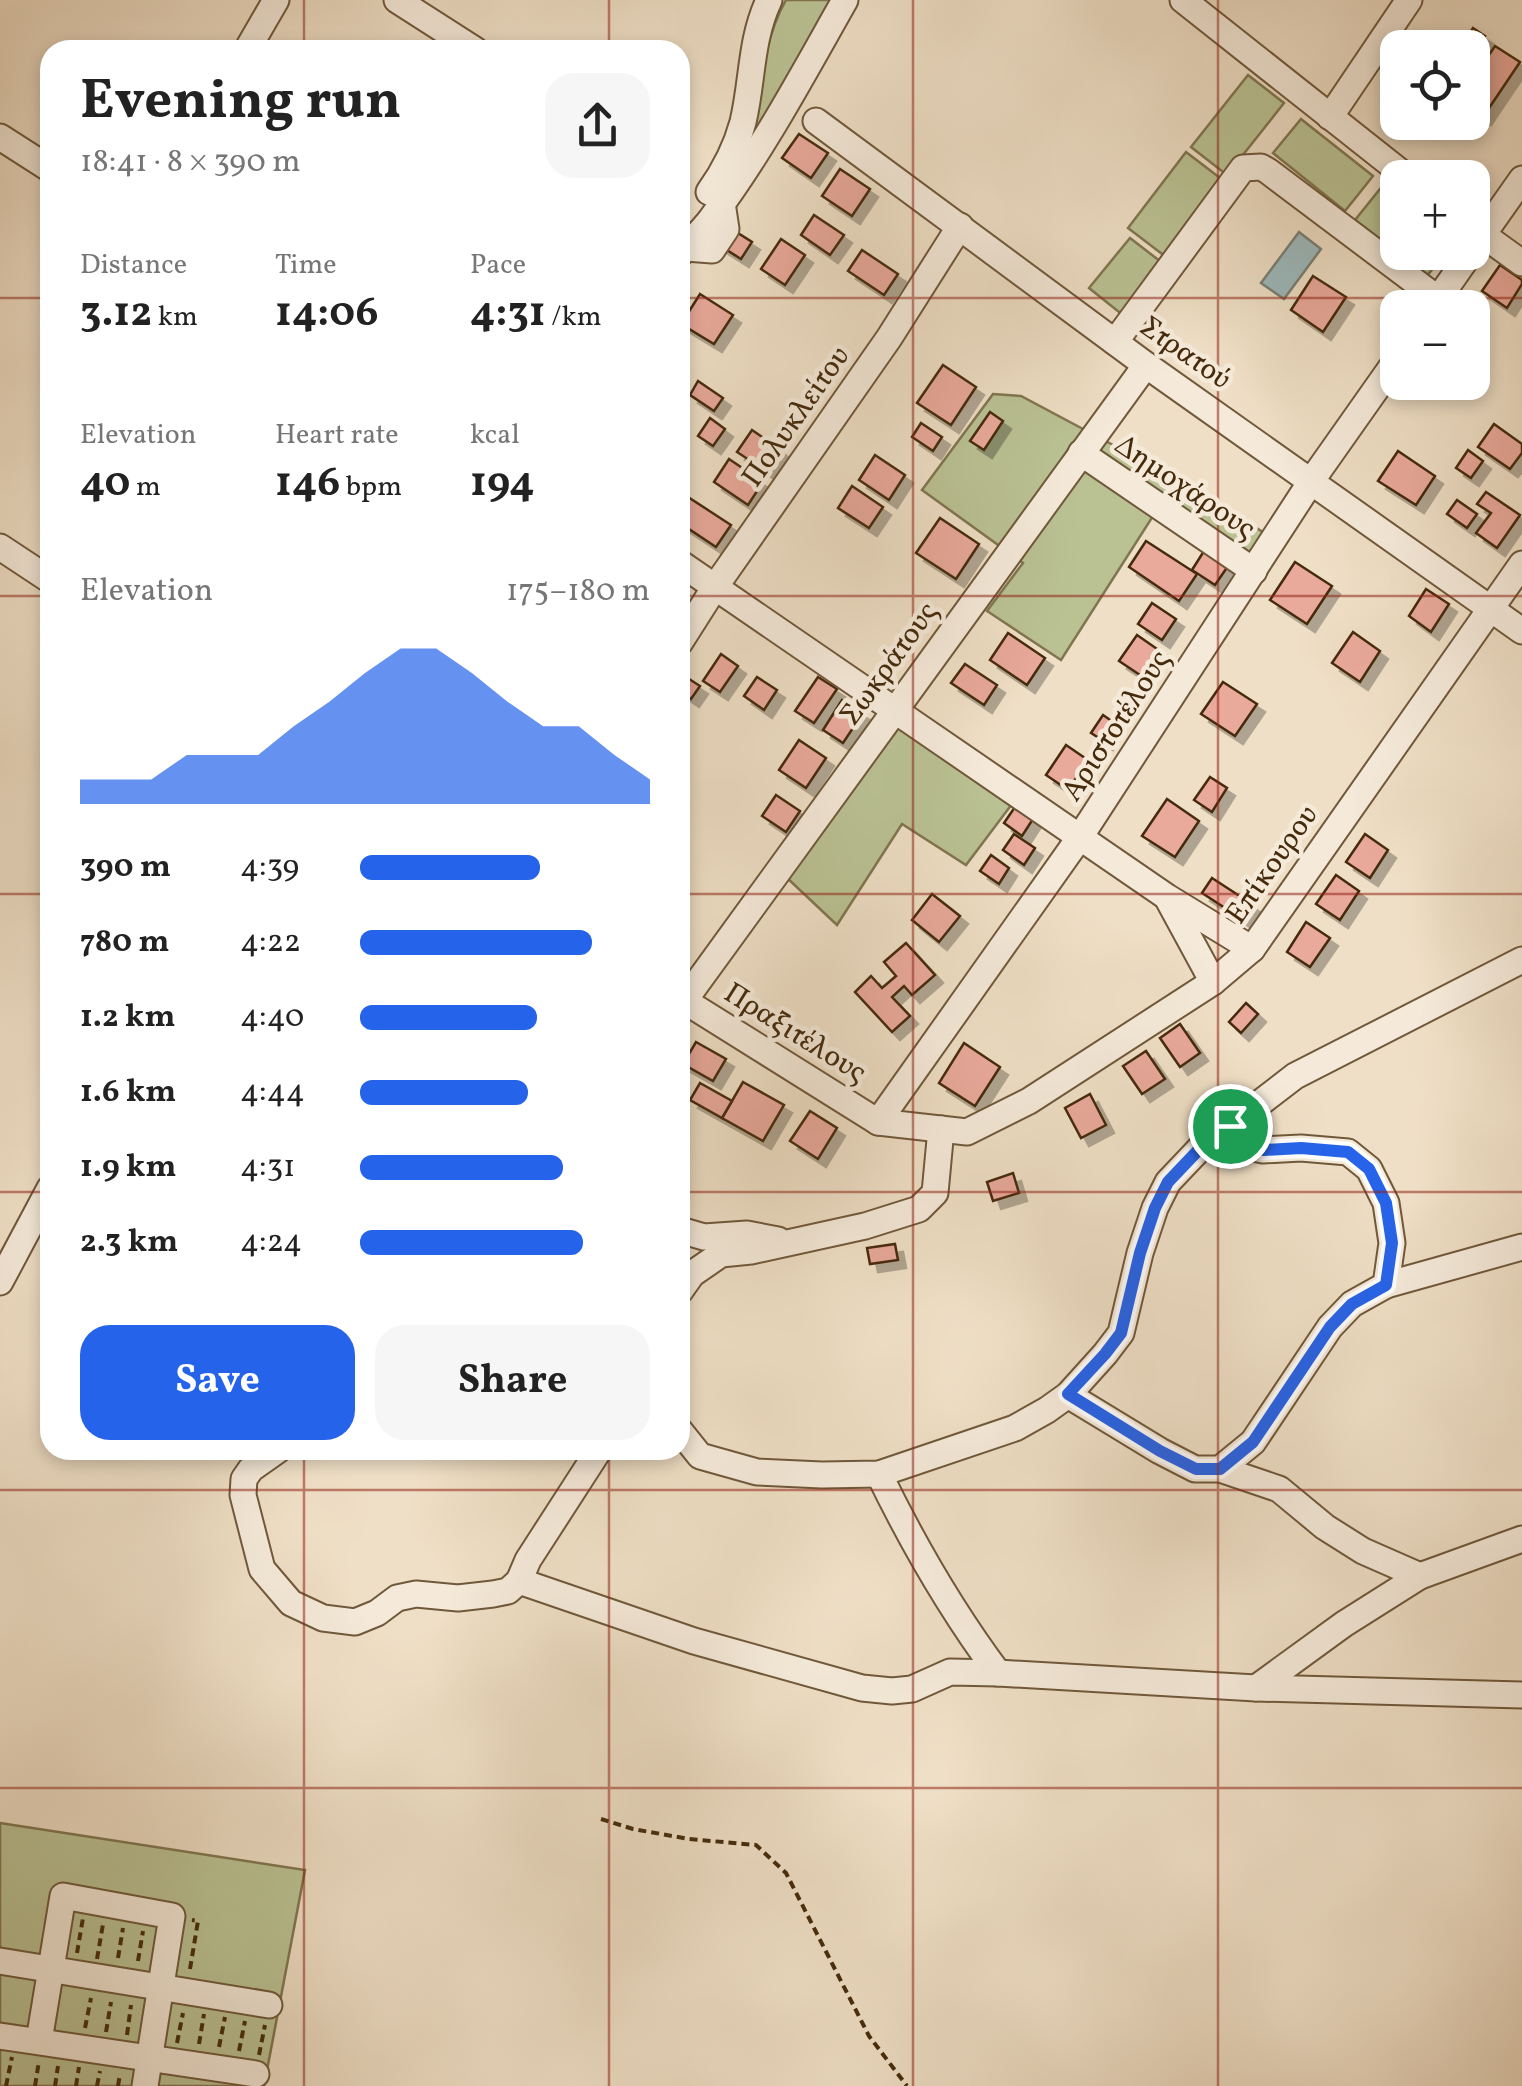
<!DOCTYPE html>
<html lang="en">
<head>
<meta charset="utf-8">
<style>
  :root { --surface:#fff; --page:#f6f6f6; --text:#222; --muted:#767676; --accent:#2563eb }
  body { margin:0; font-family:Vollkorn,serif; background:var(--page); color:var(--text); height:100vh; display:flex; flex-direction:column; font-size:38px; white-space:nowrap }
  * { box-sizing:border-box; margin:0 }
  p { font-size:32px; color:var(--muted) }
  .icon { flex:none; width:55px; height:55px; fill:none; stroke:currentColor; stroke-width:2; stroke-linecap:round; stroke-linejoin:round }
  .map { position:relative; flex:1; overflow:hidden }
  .panel { position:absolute; left:40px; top:40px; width:650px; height:1420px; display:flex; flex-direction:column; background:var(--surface); border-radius:30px; box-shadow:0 5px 15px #0003 }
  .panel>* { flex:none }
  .tools { position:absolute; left:1380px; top:30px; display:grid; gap:20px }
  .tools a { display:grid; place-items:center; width:110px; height:110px; border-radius:20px; background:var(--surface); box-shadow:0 5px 15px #0003; font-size:50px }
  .pin { position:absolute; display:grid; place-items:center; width:85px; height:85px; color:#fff; margin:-42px; border:5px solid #fff; border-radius:50%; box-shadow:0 2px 10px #0007 }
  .round { display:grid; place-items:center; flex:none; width:105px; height:105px; border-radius:30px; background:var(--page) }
  .overview { display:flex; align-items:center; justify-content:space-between; height:170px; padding:0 40px }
  h1 { font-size:55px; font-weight:700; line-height:75px }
  .metrics { display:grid; grid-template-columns:repeat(3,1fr); gap:15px; height:170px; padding:10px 40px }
  .metrics div { display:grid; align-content:center }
  .metrics b { font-size:42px; font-weight:700 }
  .metrics small { font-size:28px; font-weight:400 }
  .metrics p { font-size:28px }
  .chart { height:280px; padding:20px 40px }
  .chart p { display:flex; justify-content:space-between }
  .chart svg { width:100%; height:180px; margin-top:10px; fill:var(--accent); opacity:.7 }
  .cta { display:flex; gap:20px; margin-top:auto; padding:20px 40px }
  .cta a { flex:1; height:115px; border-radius:30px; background:var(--accent); color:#fff; font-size:40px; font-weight:700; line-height:115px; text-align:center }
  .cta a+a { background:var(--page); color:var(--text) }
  ul { padding:0 40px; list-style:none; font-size:32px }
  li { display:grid; grid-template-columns:160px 120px 1fr; align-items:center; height:75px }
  li i { height:25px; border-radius:12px; background:var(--accent) }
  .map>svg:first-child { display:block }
  .green { fill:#bac294; stroke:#807650; stroke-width:2.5 }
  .water { fill:#9dbabe; stroke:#7a8176; stroke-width:2.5 }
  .building { fill:#e9a99b; stroke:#452b0b; stroke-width:2.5; filter:url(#shadow) }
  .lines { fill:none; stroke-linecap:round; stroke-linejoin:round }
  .minor-casing { stroke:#70583a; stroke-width:29 }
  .path { stroke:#452b0b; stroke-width:4; stroke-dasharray:8 5; stroke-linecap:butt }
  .minor { stroke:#f5eada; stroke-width:25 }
  .route-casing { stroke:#fff; stroke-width:20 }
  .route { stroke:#2563eb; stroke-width:12 }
  .grid { fill:none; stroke:#8f2418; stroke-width:2.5; stroke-opacity:0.55 }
  .labels { text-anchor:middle; stroke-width:9; stroke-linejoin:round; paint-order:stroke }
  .street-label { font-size:30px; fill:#452b0b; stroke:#f5eada }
</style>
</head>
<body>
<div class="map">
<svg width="1522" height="2086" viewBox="0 0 1522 2086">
  <defs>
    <filter id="shadow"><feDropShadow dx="8" dy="8" stdDeviation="0" flood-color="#0004"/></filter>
  </defs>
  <rect width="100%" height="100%" fill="#efdfc6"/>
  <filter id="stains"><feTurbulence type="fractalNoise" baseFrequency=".002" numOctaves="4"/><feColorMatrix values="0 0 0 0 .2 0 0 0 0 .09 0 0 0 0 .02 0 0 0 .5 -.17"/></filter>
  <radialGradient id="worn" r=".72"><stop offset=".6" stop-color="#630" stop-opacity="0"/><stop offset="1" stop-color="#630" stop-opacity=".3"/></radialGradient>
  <g class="green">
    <path d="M786 0H834L753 140C760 93 762 42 786 0Z"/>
    <path d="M1248 75 1284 103 1227 175 1191 147Z"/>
    <path d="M1301 119 1373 176 1345 211 1273 153Z"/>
    <path d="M1186 152 1224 181 1166 257 1128 228Z"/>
    <path d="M1384 184 1397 194 1398 252 1445 253 1427 276 1355 220Z"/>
    <path d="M1130 238 1165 265 1124 316 1089 288Z"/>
    <path d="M993 394 1021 396 1188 485 1282 544 1256 583 1153 516 1061 660 987 611 1023 563 922 490Z"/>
    <path d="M904 711 1015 800 966 865 902 824 837 925 785 876Z"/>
    <path d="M0 1823 305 1870 264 2086H0Z"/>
  </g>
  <path class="water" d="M1299 232 1321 249 1284 299 1261 283Z"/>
  <g class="building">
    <path d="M1473 28 1485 36 1472 55V48H1460Z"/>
    <path d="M1495 46 1520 62 1483 117 1472 111V80Z"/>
    <path d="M799 134 828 153 811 178 782 158Z"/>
    <path d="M840 169 870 189 852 216 822 196Z"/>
    <path d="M814 215 844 235 830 255 801 235Z"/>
    <path d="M730 228 752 242 741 259 719 245Z"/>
    <path d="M781 239 805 255 785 285 761 269Z"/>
    <path d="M862 250 898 274 884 295 848 271Z"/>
    <path d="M1500 265 1522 280V284L1507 308 1482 291Z"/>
    <path d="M1313 276 1346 297 1323 332 1291 310Z"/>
    <path d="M700 294 733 315 714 344 681 324Z"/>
    <path d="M943 365 976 387 951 425 917 403Z"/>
    <path d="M698 381 723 398 714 411 690 395Z"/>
    <path d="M990 412 1003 421 984 450 970 441Z"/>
    <path d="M710 418 725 429 713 446 698 436Z"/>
    <path d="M921 423 942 437 933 451 912 437Z"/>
    <path d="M1494 424 1522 444V453L1510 469 1478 447Z"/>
    <path d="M752 430 780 449 766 471 737 452Z"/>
    <path d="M1468 450 1483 461 1471 478 1456 468Z"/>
    <path d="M1398 451 1435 476 1416 505 1378 481Z"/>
    <path d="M875 455 905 475 889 500 859 480Z"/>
    <path d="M729 459 763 482 748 505 714 482Z"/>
    <path d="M852 486 883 507 869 528 838 508Z"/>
    <path d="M1486 492 1520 515 1497 548 1476 533 1491 513 1477 504Z"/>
    <path d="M688 497 731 525 716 547 680 523V510Z"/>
    <path d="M1457 500 1477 514 1467 528 1447 514Z"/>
    <path d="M940 518 979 544 956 579 916 553Z"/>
    <path d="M1146 541 1197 574 1179 601 1129 567Z"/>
    <path d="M1204 551 1228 566 1215 585 1192 570Z"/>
    <path d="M1295 562 1332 586 1307 624 1270 600Z"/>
    <path d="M1426 589 1449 604 1431 632 1409 616Z"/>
    <path d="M1152 603 1176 619 1162 640 1138 624Z"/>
    <path d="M1353 632 1380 651 1360 682 1332 663Z"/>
    <path d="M1008 633 1045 658 1027 685 990 660Z"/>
    <path d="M1137 635 1160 651 1143 677 1119 661Z"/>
    <path d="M721 654 738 666 720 692 703 681Z"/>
    <path d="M965 664 997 685 984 705 951 683Z"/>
    <path d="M686 677 700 686 691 699 680 691V687Z"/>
    <path d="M757 677 777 690 764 710 744 696Z"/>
    <path d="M818 677 837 689 814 723 795 711Z"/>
    <path d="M1223 682 1257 704 1235 736 1201 714Z"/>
    <path d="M842 700 863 713 843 743 823 730Z"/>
    <path d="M1103 715 1116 724 1105 742 1091 733Z"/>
    <path d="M799 740 826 758 806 788 779 770Z"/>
    <path d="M1066 745 1088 760 1068 790 1046 775Z"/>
    <path d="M1210 777 1227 788 1212 812 1194 800Z"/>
    <path d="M776 795 800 811 786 832 762 816Z"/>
    <path d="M1167 799 1199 821 1175 857 1142 836Z"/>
    <path d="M1015 807 1033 819 1022 836 1004 823Z"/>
    <path d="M1014 834 1035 848 1024 865 1003 850Z"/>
    <path d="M1365 834 1388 850 1370 878 1346 862Z"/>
    <path d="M991 855 1009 868 999 884 980 871Z"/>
    <path d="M1336 875 1359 891 1340 920 1316 904Z"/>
    <path d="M1212 878 1255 906 1245 921 1202 893Z"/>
    <path d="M932 894 960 916 939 942 912 920Z"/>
    <path d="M1306 922 1330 938 1310 967 1287 952Z"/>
    <path d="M906 943 935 975 912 995 904 986 892 997 910 1016 892 1032 855 992 871 976 882 988 896 976 884 962Z"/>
    <path d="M1246 1003 1258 1014 1241 1033 1229 1022Z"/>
    <path d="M1180 1024 1200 1053 1180 1067 1160 1038Z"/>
    <path d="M696 1042 726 1059 713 1081 683 1064Z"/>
    <path d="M964 1043 1000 1067 975 1106 939 1083Z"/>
    <path d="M1146 1051 1165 1079 1142 1094 1123 1066Z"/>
    <path d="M743 1082 784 1105 763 1141 722 1118Z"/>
    <path d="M700 1083 732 1101 722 1118 690 1100Z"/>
    <path d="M1090 1094 1106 1125 1081 1138 1065 1108Z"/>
    <path d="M810 1111 837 1128 818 1159 790 1141Z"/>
    <path d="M1013 1173 1019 1193 993 1201 987 1182Z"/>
    <path d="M895 1244 898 1260 870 1264 867 1248Z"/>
  </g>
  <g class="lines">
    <defs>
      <g id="minor">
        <path d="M397 0 475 50"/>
        <path d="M1183 0 1408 178"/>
        <path d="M247 50 276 0"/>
        <path d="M1330 117 1409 0"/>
        <path d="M816 121 1146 365 1522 631"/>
        <path d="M0 137 50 169"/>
        <path d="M709 192C724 171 736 148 743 122 753 80 750 41 769 0"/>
        <path d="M1472 227 1522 263"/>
        <path d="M686 248 712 250 726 229 722 203"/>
        <path d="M1472 250 1522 179"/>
        <path d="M680 254C690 242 701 232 711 219 762 151 803 74 845 0"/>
        <path d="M1432 308 1471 252"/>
        <path d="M1115 342 1243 168 1261 167 1268 171 1438 299"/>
        <path d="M1081 453 1254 571"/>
        <path d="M0 547 50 580"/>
        <path d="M680 563 1167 897 1252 949"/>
        <path d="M680 642 715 587 889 338 960 226"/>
        <path d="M1169 901 1213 982"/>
        <path d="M680 998 878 1122 967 1132 1029 1101 1213 982 1252 949 1522 564"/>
        <path d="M684 1001 1146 365"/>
        <path d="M878 1122 1080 837 1312 480 1398 358"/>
        <path d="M680 1230 704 1237 747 1234 778 1240"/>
        <path d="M0 1282 50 1188"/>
        <path d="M1386 1285 1522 1247"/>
        <path d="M680 1291 692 1274 721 1254 751 1251 865 1226 919 1209 935 1193 941 1129"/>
        <path d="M1068 1395 1160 1451 1195 1469H1220L1253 1442 1330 1327 1352 1304 1386 1285 1392 1243 1386 1203 1369 1169 1348 1152 1301 1148 1263 1150 1248 1147 1230 1126 1295 1076 1522 960"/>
        <path d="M680 1431 700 1456 757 1472 822 1475 879 1474 1015 1428 1047 1410 1068 1395 1105 1354 1121 1333 1140 1253 1155 1208 1168 1182 1206 1142 1230 1126"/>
        <path d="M278 1450 251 1469 244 1479 243 1495 262 1569 291 1603 323 1618 355 1622 377 1613 397 1598 416 1594 458 1598 493 1594 508 1591 519 1581"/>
        <path d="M599 1450 528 1560 519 1581 694 1641 862 1688 892 1691 912 1689 950 1672 998 1673C951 1610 913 1544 879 1474"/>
        <path d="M1220 1469 1279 1489 1325 1527 1363 1551 1420 1576"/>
        <path d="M998 1673 1256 1688 1522 1695"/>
        <path d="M1256 1688 1344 1624 1420 1576 1522 1539"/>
        <path d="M0 1961 269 2005"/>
        <path d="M0 2036 256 2074"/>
        <path d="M39 2041 63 1896 172 1916 145 2086"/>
      </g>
    </defs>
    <use href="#minor" class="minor-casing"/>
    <g class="path">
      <path d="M601 1819 633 1829 689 1839 756 1845 786 1873 869 2036 907 2086"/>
      <path d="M77 1953 83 1918"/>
      <path d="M118 1958 123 1928"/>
      <path d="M97 1959 103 1924"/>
      <path d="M138 1961 143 1931"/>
      <path d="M190 1969 198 1921 192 1920"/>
      <path d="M85 2028 91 1998"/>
      <path d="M106 2032 111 2002"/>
      <path d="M127 2035 131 2005"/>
      <path d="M177 2043 183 2013"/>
      <path d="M199 2044 204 2014"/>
      <path d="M219 2047 225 2017"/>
      <path d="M239 2051 245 2021"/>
      <path d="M259 2055 265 2025"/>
      <path d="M6 2086 12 2057"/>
      <path d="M35 2086 39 2061"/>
      <path d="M55 2086 58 2066"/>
      <path d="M76 2086 79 2067"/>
      <path d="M97 2086 100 2071"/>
      <path d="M118 2086 120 2074"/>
    </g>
    <use href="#minor" class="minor"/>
  </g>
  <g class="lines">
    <defs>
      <path id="route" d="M1230 1126 1248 1146 1264 1150 1301 1148 1348 1152 1369 1169 1386 1203 1392 1243 1386 1285 1352 1304 1330 1327 1253 1442 1220 1469H1196L1160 1451 1068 1394 1105 1354 1121 1333 1140 1253 1155 1208 1168 1182 1206 1142Z"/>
    </defs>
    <use href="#route" class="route-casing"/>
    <use href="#route" class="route"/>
  </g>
  <path class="grid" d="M304 0V50M609 0V50M913 0V2086M1218 0V2086M0 298H50M680 298H1522M0 596H50M680 596H1522M0 894H50M680 894H1522M0 1192H50M680 1192H1522M304 1450V2086M609 1450V2086M0 1490H1522M0 1788H1522"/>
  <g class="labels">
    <g class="street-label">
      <text transform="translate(1186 352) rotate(35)" y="10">Στρατού</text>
      <text transform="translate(795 416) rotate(-55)" y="10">Πολυκλείτου</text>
      <text transform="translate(1186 486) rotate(34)" y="10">Δημοχάρους</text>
      <text transform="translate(888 663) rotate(-54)" y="10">Σωκράτους</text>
      <text transform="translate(1115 725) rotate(-57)" y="10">Αριστοτέλους</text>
      <text transform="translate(1271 864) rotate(-55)" y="10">Επίκουρου</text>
      <text transform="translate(796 1032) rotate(32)" y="10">Πραξιτέλους</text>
    </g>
  </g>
  <rect width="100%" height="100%" filter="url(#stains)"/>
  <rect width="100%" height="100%" fill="url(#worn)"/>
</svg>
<div class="tools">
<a><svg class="icon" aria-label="locate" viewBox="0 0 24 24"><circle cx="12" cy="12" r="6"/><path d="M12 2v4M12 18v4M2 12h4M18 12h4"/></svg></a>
<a>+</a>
<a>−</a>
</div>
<div class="pin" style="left:1230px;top:1126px;background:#1e9e55"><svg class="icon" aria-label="arrive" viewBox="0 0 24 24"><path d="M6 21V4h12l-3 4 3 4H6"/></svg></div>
<section class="panel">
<div class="overview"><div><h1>Evening run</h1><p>18:41 · 8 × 390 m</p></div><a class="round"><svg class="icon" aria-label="share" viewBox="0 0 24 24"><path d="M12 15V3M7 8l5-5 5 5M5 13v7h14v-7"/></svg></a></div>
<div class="metrics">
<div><p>Distance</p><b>3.12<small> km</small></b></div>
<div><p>Time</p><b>14:06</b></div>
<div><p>Pace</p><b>4:31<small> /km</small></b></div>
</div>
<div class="metrics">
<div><p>Elevation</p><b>40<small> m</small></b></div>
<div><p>Heart rate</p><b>146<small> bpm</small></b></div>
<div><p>kcal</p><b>194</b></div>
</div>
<div class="chart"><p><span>Elevation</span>175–180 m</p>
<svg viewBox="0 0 160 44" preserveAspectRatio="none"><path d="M0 44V38L10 38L20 38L30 32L40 32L50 32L60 25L70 19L80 12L90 6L100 6L110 12L120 19L130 25L140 25L150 32L160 38V44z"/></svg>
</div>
<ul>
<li><b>390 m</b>4:39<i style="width:62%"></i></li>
<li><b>780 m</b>4:22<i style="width:80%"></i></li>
<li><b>1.2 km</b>4:40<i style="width:61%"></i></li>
<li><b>1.6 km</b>4:44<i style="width:58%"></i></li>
<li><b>1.9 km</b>4:31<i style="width:70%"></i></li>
<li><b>2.3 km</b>4:24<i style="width:77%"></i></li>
</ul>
<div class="cta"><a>Save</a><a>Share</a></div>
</section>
</div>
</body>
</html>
